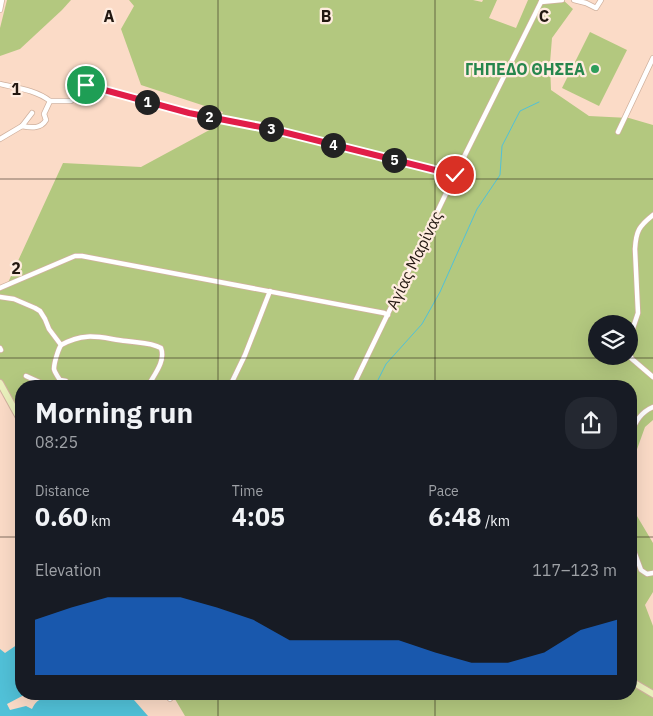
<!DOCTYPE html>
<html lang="en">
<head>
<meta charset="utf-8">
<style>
  :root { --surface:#171b24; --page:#242831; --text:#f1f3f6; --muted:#9ea1a6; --accent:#1a73e8 }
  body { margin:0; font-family:"IBM Plex Sans",sans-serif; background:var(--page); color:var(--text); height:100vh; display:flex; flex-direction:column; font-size:19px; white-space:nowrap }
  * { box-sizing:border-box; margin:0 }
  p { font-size:16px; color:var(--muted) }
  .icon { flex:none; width:28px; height:28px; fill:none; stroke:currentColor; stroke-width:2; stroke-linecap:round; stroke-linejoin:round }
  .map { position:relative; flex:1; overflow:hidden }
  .panel { position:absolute; left:15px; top:380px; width:622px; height:320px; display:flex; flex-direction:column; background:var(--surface); border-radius:20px; box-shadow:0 5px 20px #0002 }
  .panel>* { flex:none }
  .fabs { position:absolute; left:588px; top:315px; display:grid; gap:10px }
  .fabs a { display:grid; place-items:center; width:50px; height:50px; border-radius:50%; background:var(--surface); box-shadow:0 5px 20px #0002; font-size:25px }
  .pin { position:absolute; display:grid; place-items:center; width:42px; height:42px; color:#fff; margin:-21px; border:2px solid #fff; border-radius:50%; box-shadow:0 1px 5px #0007 }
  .km { position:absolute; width:25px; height:25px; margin:-12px; border-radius:50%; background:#222; color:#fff; font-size:14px; line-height:25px; text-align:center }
  .round { display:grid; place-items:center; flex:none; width:52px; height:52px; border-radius:20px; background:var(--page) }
  .overview { display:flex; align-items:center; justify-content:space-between; height:85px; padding:0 20px }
  h1 { font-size:28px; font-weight:800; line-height:38px }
  .metrics { display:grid; grid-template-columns:repeat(3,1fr); gap:8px; height:85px; padding:5px 20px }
  .metrics div { display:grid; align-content:center }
  .metrics b { font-size:25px; font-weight:800 }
  .metrics small { font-size:14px; font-weight:400 }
  .metrics p { font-size:14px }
  .chart { height:140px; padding:10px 20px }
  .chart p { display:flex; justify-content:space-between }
  .chart svg { width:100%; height:90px; margin-top:5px; fill:var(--accent); opacity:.7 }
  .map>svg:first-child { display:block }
  .green { fill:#b3c87f; fill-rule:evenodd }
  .water { fill:#51c1d8 }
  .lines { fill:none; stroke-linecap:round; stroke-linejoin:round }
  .stream { stroke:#51c1d8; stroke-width:1 }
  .street-casing { stroke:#d0b19e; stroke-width:6 }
  .secondary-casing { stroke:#d0b19e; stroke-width:8 }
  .street { stroke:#fff; stroke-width:4.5 }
  .secondary { stroke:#e9f0bc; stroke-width:6 }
  .route-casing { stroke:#fff; stroke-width:10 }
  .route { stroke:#e11d48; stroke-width:6 }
  .grid { fill:none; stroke:#231811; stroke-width:1; stroke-opacity:0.55 }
  .leisure-dot { fill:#2e9e5b; stroke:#ffecdf; stroke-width:2 }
  .labels { text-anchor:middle; stroke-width:4.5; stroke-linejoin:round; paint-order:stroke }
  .leisure-label { font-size:16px; font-weight:bold; fill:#27864d; stroke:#ffecdf; text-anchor:end }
  .street-label { font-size:16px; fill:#231811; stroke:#ffecdf }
  .grid-label { font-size:16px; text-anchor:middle; font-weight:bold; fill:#231811; stroke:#ffecdf; stroke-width:4.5; stroke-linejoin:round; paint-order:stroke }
</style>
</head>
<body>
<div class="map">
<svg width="653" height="716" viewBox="0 0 653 716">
  <rect width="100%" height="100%" fill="#fbdbc7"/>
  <g class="green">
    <path d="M7 0H71L62 10 20 49 0 56V28Z"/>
    <path d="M129 0H473L482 2 483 0H497L489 18 516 28 528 0H563L573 9 552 38 550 63 551 90 589 116 629 118 653 125V420L645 427 631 466V386H21V416L0 379V290L6 287 63 163 141 167 215 127 223 112 141 85 121 29 134 6ZM596 324H629V356H596Z"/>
    <path d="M590 32 627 50 599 106 562 88Z"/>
    <path d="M631 506 653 543V592L645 605 653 626V716H185L172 694H631Z"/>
  </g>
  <path class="water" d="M21 642V694H26L7 704 10 710 26 706 32 709C38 697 41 702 47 694H124L134 700 148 716H0V649L5 653Z"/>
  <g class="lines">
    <path class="stream" d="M375 386 386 364 422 324 440 292 477 209 500 175 502 146 520 111 539 102"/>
    <defs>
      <g id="street">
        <path d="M574 0 586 3 596 8 601 0"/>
        <path d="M541 2 562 0"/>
        <path d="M0 10 2 0"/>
        <path d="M0 84C17 88 36 90 50 101"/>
        <path d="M22 126C31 128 41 129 46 120L44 114 50 101H71L81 87 86 85 189 113 271 129 455 175"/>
        <path d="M618 132 653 58"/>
        <path d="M0 139 22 126 32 113"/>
        <path d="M0 288 75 256H82L384 313 388 315"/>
        <path d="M0 297 14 299 35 308 40 311 45 319 49 329 61 345C58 350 54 363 54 369 55 373 58 377 60 380L66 381"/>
        <path d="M629 340 638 313 635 249C636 231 639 226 653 215"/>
        <path d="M61 345C86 331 101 338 126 341 138 343 150 342 161 348 166 361 154 375 148 386"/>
        <path d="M0 348 1 350"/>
        <path d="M629 354 632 359 653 377"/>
        <path d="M26 376 48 386"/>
        <path d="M230 386 245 355 270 291"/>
        <path d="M353 386 455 175 542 0"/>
        <path d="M631 433C636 421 641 412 653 407"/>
        <path d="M631 543 641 570 647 574 653 573"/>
        <path d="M165 694 170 699"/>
      </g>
      <g id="secondary">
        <path d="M0 383 21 421"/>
        <path d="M631 681 653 694"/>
      </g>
    </defs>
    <use href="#street" class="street-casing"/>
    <use href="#secondary" class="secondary-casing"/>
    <use href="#street" class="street"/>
    <use href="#secondary" class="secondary"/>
  </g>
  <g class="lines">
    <defs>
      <path id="route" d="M86 85 189 113 271 129 455 175"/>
    </defs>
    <use href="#route" class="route-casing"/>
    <use href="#route" class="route"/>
  </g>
  <path class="grid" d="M218 0V386M435 0V386M0 179H653M0 358H653M0 537H21M631 537H653M218 694V716M435 694V716"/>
  <circle class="leisure-dot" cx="595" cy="69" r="5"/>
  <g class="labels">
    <g class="leisure-label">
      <text x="585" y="75">ΓΗΠΕΔΟ ΘΗΣΕΑ</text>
    </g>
    <g class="street-label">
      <text transform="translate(414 260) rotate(-64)" y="6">Αγίας Μαρίνας</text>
    </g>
  </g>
  <g class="grid-label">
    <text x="109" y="22">A</text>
    <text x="326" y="22">B</text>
    <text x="544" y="22">C</text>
    <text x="16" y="95">1</text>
    <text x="16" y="274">2</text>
  </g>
</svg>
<div class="fabs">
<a><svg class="icon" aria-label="layers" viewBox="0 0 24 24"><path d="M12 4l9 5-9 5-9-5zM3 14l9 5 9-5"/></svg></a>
</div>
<div class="pin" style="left:86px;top:85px;background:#1e9e55"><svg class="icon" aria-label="arrive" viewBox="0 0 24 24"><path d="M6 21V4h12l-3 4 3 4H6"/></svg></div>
<div class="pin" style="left:455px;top:175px;background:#d93025"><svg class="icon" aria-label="check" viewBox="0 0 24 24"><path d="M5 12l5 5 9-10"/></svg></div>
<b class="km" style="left:147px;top:102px">1</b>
<b class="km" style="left:209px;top:117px">2</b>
<b class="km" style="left:271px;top:129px">3</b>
<b class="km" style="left:333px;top:145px">4</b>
<b class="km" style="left:394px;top:160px">5</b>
<section class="panel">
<div class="overview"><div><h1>Morning run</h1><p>08:25</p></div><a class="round"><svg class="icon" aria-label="share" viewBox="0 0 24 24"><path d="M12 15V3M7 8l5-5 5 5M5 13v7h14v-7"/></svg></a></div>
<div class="metrics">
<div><p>Distance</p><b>0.60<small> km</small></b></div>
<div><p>Time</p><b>4:05</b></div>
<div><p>Pace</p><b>6:48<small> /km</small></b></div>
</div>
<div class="chart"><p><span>Elevation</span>117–123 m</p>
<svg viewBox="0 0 160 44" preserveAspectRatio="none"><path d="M0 44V17L10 11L20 6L30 6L40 6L50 11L60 17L70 27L80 27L90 27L100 27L110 33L120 38L130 38L140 33L150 22L160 17V44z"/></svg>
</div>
</section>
</div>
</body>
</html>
